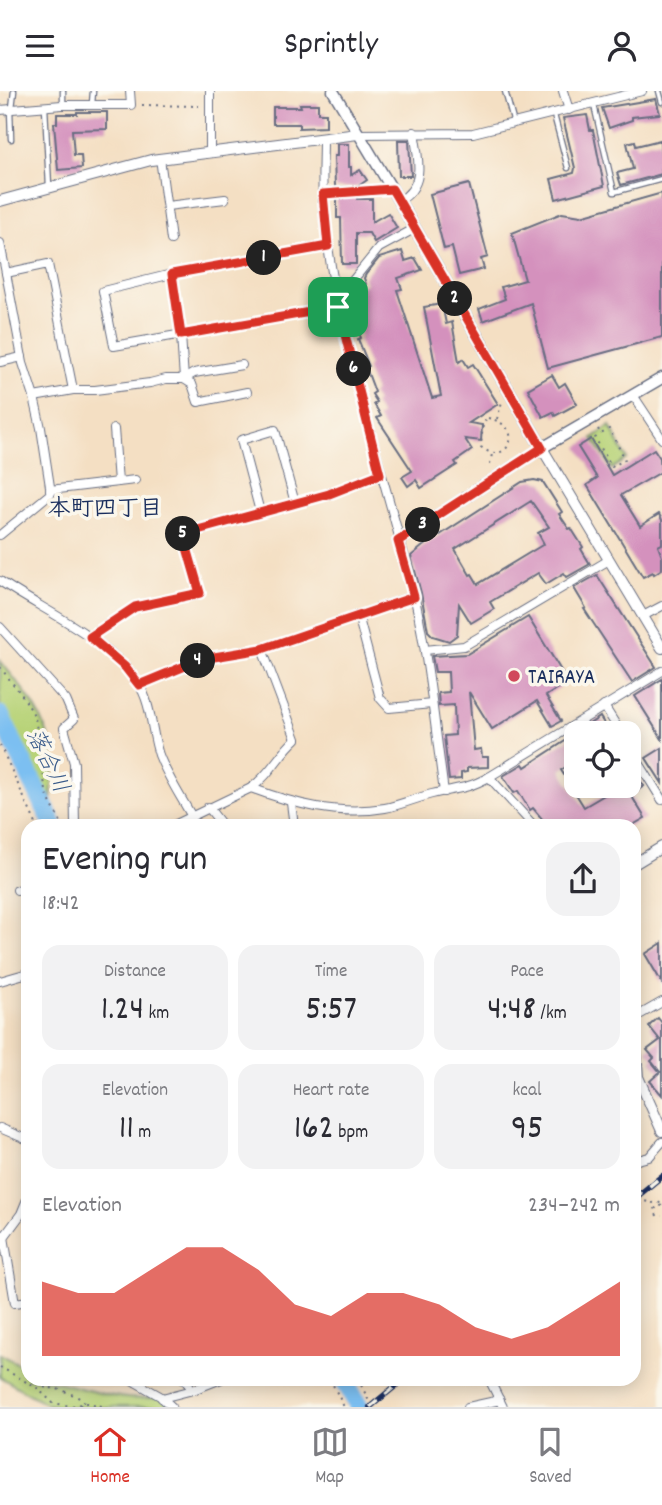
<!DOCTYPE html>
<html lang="en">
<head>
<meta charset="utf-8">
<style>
  :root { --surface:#fff; --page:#f2f2f3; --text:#2b2b33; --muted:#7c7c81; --line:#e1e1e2; --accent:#d93025 }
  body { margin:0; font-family:Dekko,"Klee One",sans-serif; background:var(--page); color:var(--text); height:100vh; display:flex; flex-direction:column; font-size:26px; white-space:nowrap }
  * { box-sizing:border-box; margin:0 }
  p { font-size:23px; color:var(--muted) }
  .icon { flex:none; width:38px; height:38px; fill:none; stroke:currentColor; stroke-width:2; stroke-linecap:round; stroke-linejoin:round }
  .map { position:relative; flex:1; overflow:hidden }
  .sheet { position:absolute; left:21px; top:728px; width:620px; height:567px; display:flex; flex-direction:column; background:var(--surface); border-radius:21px; box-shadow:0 4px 18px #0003 }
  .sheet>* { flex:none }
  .buttons { position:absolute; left:564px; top:630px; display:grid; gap:14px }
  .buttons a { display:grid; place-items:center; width:77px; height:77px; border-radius:14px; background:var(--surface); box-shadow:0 4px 18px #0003; font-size:35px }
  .pin { position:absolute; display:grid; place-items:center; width:60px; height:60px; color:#fff; margin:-30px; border-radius:14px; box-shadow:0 4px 10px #0006 }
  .km { position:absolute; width:35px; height:35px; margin:-18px; border-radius:50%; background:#222; color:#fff; font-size:19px; line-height:35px; text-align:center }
  .round { display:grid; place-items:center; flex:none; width:74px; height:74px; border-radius:21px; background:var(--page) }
  .overview { display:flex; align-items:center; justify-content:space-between; height:119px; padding:0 21px }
  h1 { font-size:38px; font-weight:600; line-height:52px }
  .stats { display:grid; grid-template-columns:repeat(3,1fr); gap:10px; height:119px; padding:7px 21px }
  .stats div { display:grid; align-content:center; border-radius:18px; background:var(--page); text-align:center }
  .stats b { font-size:35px; font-weight:600 }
  .stats small { font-size:19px; font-weight:400 }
  .stats p { font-size:19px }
  .chart { height:196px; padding:14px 21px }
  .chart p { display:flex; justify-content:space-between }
  .chart svg { width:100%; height:126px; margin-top:7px; fill:var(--accent); opacity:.7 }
  header { display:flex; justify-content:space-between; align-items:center; height:91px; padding:0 21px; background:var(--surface); font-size:32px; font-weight:600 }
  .tab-bar { display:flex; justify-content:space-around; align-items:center; height:98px; border-top:2px solid var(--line); background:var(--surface); font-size:19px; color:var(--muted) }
  .tab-bar a { display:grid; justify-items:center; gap:4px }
  .tab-bar .on { color:var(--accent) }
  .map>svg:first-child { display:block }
  .green { fill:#b8d378; stroke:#6a816b; stroke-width:2 }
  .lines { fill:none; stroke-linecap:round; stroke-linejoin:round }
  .river { stroke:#7bbff1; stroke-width:19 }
  .building { fill:#d491bd; fill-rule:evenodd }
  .service-casing { stroke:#676d81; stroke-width:7 }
  .minor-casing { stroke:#676d81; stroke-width:10 }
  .tertiary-casing { stroke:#676d81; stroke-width:12 }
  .secondary-casing { stroke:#676d81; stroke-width:13 }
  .path { stroke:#676d81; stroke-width:2; stroke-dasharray:2 5; stroke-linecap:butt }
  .service { stroke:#fff; stroke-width:4.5 }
  .minor { stroke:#fff; stroke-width:8 }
  .tertiary { stroke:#fff; stroke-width:10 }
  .secondary { stroke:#fff; stroke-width:10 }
  .rail-casing { stroke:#1b2f5e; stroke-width:6 }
  .rail { stroke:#fbf7ec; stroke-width:3.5; stroke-dasharray:10; stroke-linecap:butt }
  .route-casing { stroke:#fff; stroke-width:14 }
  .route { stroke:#d93025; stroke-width:9 }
  .poi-dot { fill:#d1495b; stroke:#fbf7ec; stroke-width:2.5 }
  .labels { text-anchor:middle; stroke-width:7; stroke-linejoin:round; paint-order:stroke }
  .poi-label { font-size:21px; fill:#1b2f5e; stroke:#fbf7ec; text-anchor:start }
  .neighbourhood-label { font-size:23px; font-weight:bold; fill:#1b2f5e; stroke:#fbf7ec }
  .water-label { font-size:23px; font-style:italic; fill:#385a8a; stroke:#fbf7ec }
</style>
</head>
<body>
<header><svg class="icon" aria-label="menu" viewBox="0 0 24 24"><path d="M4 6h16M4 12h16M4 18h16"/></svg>Sprintly<svg class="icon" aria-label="person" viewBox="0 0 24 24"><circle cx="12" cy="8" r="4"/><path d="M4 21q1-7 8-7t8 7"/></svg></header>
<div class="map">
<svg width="662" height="1316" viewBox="0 0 662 1316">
  <rect width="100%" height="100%" fill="#fbf7ec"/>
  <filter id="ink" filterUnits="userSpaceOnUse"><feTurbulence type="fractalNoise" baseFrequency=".0143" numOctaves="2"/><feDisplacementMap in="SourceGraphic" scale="14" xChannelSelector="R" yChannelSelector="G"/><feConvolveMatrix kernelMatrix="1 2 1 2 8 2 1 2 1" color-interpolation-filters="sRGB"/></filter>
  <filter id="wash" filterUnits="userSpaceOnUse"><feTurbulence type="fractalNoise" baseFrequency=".00686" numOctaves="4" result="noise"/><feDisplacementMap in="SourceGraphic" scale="28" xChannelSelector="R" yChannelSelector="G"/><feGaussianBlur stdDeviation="1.57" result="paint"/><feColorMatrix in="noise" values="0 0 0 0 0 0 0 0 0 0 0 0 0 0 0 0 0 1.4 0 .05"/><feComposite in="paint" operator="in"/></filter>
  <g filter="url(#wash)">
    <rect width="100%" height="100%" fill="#f4dfc3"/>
    <g class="green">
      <path d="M610 335 627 368 612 378 593 347Z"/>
      <path d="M0 570C23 598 48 626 52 664 54 678 52 693 51 708L44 711 0 624Z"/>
      <path d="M0 1263 28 1278V1288C72 1288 115 1316 160 1305L174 1316H61L47 1313 0 1286Z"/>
    </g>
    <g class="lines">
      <g class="river">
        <path d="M0 624 54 735"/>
        <path d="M344 1288 359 1316"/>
      </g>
    </g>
    <g id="blocks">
      <g class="building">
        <path d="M656 8 660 23 632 26V29L609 37 602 17Z"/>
        <path d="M300 13H318V22H326V36L299 37V33H273V16H301Z"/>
        <path d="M77 21H107V38L72 39 74 64H81L82 77 58 79 54 32H57V23H77Z"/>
        <path d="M587 24 590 39H593L604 95 556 108 551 88 574 82 575 77 563 27Z"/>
        <path d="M398 49H409L411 85H399Z"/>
        <path d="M660 49 662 83 621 94 617 82 633 78 627 52 635 50 636 55Z"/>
        <path d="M337 53H349V76H351V84L360 79 367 89 357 96 337 97 335 95 334 65H337Z"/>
        <path d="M469 93 488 166 481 168 484 178 459 184 452 156 444 158 430 103Z"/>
        <path d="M662 102V246L548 277 531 212 483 230 479 218 505 208 501 196 525 189 512 142 562 122 581 125Z"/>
        <path d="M357 105V108H372V131L388 122 397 137 374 151 369 142H356V173H342L341 127H337V107Z"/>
        <path d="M402 160 405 170 415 167 422 179 398 187 402 198 397 199 432 307 441 305 424 216 442 213 446 233 452 231 459 271 463 268 468 276 473 273 498 313 469 332 482 334 481 350 465 348 472 359 455 371 457 374 421 397 416 389 408 395 402 386 412 380 377 327 381 325 374 313 377 311 372 303 375 301 366 277 369 275 358 248 361 247 359 242 361 241 352 213 355 212 353 206 359 196 366 193 364 187 366 183 379 167Z"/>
        <path d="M552 284 559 296 565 292 577 313 555 325 553 321 543 326 528 298Z"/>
        <path d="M591 348 612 384 654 358 660 367 661 381 621 404 640 435 659 423 662 429V453L658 455 662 466V478L654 483 653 481 643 486 587 394 597 387 578 356Z"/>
        <path d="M534 389 543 391 562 421 559 423 569 438 571 437 583 456 581 458 590 473 567 486 564 482 546 493 538 482 490 511 494 518 471 532 459 513 457 544 449 550 433 545 428 540 421 502 411 465 423 455 522 391ZM531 410 549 436 538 442 544 453 478 493 472 483 470 484 455 458Z"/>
        <path d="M597 484 656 576 632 591 584 518 586 517 574 497Z"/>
        <path d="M528 526 568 591 546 605 561 630 552 635 537 610 492 638 469 601 474 659 481 658 482 666H488V676L467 677V681L461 682V688L449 689 444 645 455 644 454 614 439 615 438 602 449 601 448 581H435L432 565 467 563Z"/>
        <path d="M662 588V648L635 605Z"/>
        <path d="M600 626 610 642H576Z"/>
        <path d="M576 643V670L561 679 584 716 606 703 601 695H628V673L644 695 631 704 645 727 631 735H566L562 730 555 735H548L533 717 530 719 518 700 514 702 503 685 523 673 525 676Z"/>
        <path d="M662 657V692L646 667Z"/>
        <path d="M662 852V892L645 863Z"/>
        <path d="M658 927 662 932V1004L650 990 660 981 651 970 654 967 647 959 660 949 649 935Z"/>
      </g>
    </g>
  </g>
  <g filter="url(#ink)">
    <use href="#blocks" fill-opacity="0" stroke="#676d81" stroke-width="2"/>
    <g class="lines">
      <defs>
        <g id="service">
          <path d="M505 0 514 33"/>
          <path d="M659 0 662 11"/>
          <path d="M63 13V0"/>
          <path d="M92 13 93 0"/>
          <path d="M594 14 614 101 662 88"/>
          <path d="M45 16 49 95"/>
          <path d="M12 17 14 0"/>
          <path d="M10 18 11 48"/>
          <path d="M554 24 568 77"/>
          <path d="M323 103 391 98"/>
        </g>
        <g id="minor">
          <path d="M563 0 569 19"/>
          <path d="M0 19 62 14H131L130 0"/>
          <path d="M358 43 473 42 642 0"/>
          <path d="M323 47C323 72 321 97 324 121 336 252 385 380 415 508 429 571 435 637 444 701"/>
          <path d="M210 61V0"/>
          <path d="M160 67 171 149"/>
          <path d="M399 110C427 94 418 67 414 41"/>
          <path d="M167 115 225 108"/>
          <path d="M0 152 6 182 48 173 73 299"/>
          <path d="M328 155 172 183 103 200 114 255 338 216"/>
          <path d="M6 182 23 272 34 306 73 299H95L150 292 166 288H184L181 244 172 183"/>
          <path d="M337 209 379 157 414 138"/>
          <path d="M0 271 22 266"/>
          <path d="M242 274 194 282 184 288 192 293 198 311 247 301"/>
          <path d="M633 304 662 348"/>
          <path d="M114 338 118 391"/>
          <path d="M50 399 135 389"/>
          <path d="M260 421 241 349 275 339 295 412"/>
          <path d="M0 444 51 402 41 337 34 306"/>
          <path d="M0 490C44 520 108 547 138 592 152 613 151 640 159 664 167 685 181 706 192 726"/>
          <path d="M358 524 380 607 389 617 432 613"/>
          <path d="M643 525 662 515"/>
          <path d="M0 536 66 609 74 628 64 637 74 672 75 735"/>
          <path d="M90 546 135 516 200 502 183 443 329 403 380 383"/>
          <path d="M425 559 464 555 609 469"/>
          <path d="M139 594 202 568 262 558 414 505"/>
          <path d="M604 615 621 642"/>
          <path d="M628 654 662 709"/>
          <path d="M489 686 534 735"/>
          <path d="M251 697C270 684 279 663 296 648L262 558"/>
          <path d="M291 712 294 735"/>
          <path d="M208 716 223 735"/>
          <path d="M172 735 251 697C294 713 338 725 385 717 401 714 416 707 432 703 456 697 465 699 489 686L662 580"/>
          <path d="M17 799 28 796"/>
          <path d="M0 890 28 882"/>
          <path d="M634 927 662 911"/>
          <path d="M0 1037 28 1049"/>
          <path d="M634 1070 649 1066 662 1051"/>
          <path d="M0 1143 4 1146 15 1212 28 1210"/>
          <path d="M4 1146 21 1123 28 1106"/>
          <path d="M130 1288 160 1305 172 1316"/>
          <path d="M184 1288 193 1299"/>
          <path d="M489 1288 503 1316"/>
          <path d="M162 1307 193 1299 221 1288"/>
          <path d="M468 1316 500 1309"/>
        </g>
        <g id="tertiary">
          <path d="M0 110 151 69 358 43"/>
          <path d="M398 450 542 357 662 557"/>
          <path d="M634 773 662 756"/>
          <path d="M634 932 638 986 662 1040"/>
        </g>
        <path id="secondary" d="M333 0 399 110 542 357 662 287"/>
      </defs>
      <use href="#service" class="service-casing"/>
      <use href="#minor" class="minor-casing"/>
      <use href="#tertiary" class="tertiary-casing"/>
      <use href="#secondary" class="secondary-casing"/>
      <g class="path">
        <path d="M142 14 199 15"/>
        <path d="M488 327C529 336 506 377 481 356L483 332Z"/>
        <path d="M497 328 502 311"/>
        <path d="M598 338 601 343 609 338 625 368 612 376 595 347 601 343"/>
        <path d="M490 373 492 363"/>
        <path d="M0 576 24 607 35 626 45 695 48 707 63 735"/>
        <path d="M0 654 37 735"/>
        <path d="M662 1115 659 1114 655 1118 657 1125H662"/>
        <path d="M634 1118 644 1110 658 1113 662 1110"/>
        <path d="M0 1276 37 1297 53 1312 71 1315 88 1312 107 1316"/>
        <path d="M330 1288 344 1316"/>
        <path d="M358 1288 372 1316"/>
        <path d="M37 1297C51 1294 75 1302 86 1312"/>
      </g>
      <use href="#service" class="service"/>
      <use href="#minor" class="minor"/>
      <use href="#tertiary" class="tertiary"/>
      <use href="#secondary" class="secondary"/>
      <defs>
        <g id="rail">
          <path d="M634 1108 662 1085"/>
          <path d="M370 1316 404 1288"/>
        </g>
      </defs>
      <use href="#rail" class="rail-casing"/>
      <use href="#rail" class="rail"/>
    </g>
  </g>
  <g class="lines" filter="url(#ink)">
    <defs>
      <path id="route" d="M392 98 542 357 398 450 414 506 262 558 202 568 139 594 125 576 90 546 135 516 200 502 183 443 329 403 380 383 338 216 181 244 172 183 328 155 323 103Z"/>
    </defs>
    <use href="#route" class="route-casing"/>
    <use href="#route" class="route"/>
  </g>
  <circle class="poi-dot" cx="514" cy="585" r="7"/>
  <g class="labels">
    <g class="poi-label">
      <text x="528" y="592">TAIRAYA</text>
    </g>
    <g class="neighbourhood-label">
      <text x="105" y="424">本町四丁目</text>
    </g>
    <g class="water-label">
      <text transform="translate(49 669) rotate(64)" y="8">落合川</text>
    </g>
  </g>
</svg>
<div class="buttons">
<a><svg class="icon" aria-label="locate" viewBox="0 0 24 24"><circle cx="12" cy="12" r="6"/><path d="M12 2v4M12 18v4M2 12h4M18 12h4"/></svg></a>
</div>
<div class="pin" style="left:338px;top:216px;background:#1e9e55"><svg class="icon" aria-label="arrive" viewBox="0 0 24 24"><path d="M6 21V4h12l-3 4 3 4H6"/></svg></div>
<b class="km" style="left:264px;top:167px">1</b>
<b class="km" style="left:455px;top:208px">2</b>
<b class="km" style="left:423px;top:434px">3</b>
<b class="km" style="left:198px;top:570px">4</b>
<b class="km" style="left:183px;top:443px">5</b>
<b class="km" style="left:354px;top:278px">6</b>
<section class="sheet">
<div class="overview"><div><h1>Evening run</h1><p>18:42</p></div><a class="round"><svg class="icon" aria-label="share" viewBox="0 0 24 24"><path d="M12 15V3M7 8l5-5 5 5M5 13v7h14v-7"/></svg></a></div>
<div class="stats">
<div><p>Distance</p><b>1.24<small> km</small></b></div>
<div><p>Time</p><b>5:57</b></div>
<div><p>Pace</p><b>4:48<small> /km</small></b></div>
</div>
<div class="stats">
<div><p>Elevation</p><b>11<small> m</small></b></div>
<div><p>Heart rate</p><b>162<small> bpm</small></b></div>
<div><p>kcal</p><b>95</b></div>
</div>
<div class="chart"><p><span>Elevation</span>234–242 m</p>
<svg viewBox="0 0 160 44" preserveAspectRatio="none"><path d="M0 44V18L10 22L20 22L30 14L40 6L50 6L60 14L70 26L80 30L90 22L100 22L110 26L120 34L130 38L140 34L150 26L160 18V44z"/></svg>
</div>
</section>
</div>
<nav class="tab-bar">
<a class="on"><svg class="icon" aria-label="home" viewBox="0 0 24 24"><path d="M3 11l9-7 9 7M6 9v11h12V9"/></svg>Home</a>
<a><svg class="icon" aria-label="map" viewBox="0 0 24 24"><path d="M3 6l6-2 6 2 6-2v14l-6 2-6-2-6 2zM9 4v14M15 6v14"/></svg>Map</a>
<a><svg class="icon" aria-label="saved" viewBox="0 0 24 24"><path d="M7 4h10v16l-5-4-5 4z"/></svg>Saved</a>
</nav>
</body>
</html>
